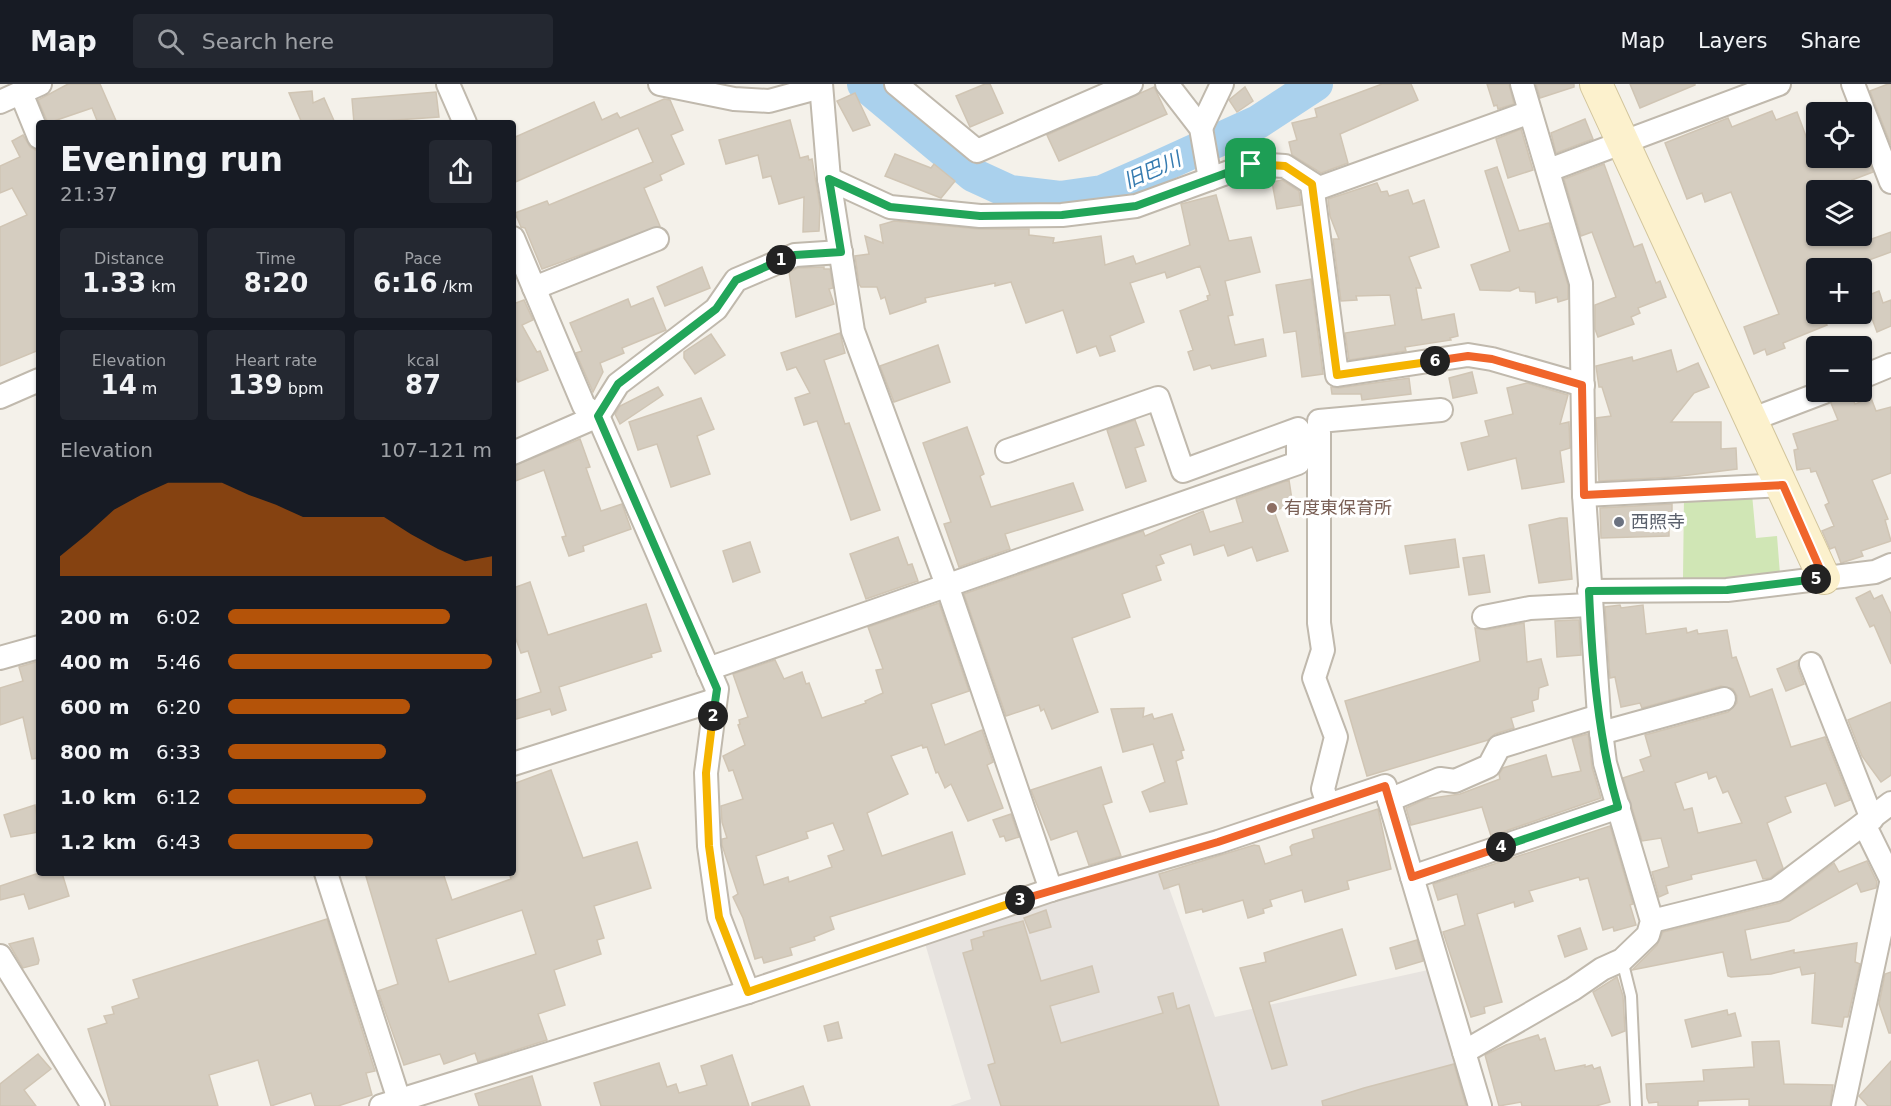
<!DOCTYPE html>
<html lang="en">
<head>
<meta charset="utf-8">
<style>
  :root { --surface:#171b24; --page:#242831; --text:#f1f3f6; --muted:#9ea1a6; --line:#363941; --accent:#b45309 }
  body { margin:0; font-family:"DejaVu Sans","Noto Sans JP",sans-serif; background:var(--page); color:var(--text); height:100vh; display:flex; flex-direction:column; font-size:22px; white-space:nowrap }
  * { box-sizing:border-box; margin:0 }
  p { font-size:20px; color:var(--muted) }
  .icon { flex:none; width:33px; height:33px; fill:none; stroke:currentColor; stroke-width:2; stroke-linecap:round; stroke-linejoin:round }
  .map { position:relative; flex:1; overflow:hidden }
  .side { position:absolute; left:36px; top:36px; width:480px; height:756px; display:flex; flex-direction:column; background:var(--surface); border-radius:6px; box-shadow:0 2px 4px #0004 }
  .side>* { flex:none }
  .tools { position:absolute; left:1806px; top:18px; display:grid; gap:12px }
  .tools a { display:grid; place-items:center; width:66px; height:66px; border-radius:6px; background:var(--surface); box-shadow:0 2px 4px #0004; font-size:30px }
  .pin { position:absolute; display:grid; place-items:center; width:51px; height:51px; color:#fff; margin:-26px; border-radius:12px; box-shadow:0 3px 9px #0006 }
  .km { position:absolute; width:30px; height:30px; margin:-15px; border-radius:50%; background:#222; color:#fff; font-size:16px; line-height:30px; text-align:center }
  .round { display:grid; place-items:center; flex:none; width:63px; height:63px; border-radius:6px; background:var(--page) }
  .overview { display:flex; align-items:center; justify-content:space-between; height:102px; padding:0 24px }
  h1 { font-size:33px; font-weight:600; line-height:45px }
  .figures { display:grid; grid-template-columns:repeat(3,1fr); gap:9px; height:102px; padding:6px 24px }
  .figures div { display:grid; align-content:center; border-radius:6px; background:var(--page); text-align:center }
  .figures b { font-size:26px; font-weight:600 }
  .figures small { font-size:16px; font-weight:400 }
  .figures p { font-size:16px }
  .chart { height:168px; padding:12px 24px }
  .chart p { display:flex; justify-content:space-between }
  .chart svg { width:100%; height:108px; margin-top:6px; fill:var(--accent); opacity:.7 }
  ul { padding:0 24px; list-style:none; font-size:20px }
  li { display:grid; grid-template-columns:96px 72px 1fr; align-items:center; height:45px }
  li i { height:15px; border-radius:8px; background:var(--accent) }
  header { display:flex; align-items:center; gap:36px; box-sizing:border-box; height:84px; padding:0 30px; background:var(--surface); border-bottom:2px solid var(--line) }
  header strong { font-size:28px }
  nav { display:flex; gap:33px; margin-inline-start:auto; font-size:21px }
  .search { width:420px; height:54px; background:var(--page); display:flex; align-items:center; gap:15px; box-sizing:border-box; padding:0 21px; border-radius:6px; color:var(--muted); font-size:22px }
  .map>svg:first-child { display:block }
  .industrial { fill:#e7e3df }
  .green { fill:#d0e6b5 }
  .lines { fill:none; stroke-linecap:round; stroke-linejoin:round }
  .river { stroke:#aad1ed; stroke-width:34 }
  .building { fill:#d5cdc0; stroke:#d0c5b4; stroke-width:1.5; fill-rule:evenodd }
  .lane-casing { stroke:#c0b9ad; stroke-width:14 }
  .street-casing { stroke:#c0b9ad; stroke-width:26 }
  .secondary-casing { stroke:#d2c59c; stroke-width:34 }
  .lane { stroke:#fff; stroke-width:10 }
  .street { stroke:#fff; stroke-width:22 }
  .secondary { stroke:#fcf1cd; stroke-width:32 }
  .split-1-casing { stroke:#fff; stroke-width:12 }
  .split-2-casing { stroke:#fff; stroke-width:12 }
  .split-3-casing { stroke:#fff; stroke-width:12 }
  .split-4-casing { stroke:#fff; stroke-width:12 }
  .split-5-casing { stroke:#fff; stroke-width:12 }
  .split-6-casing { stroke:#fff; stroke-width:12 }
  .split-7-casing { stroke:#fff; stroke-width:12 }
  .split-1 { stroke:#22a559; stroke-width:8 }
  .split-2 { stroke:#22a559; stroke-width:8 }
  .split-3 { stroke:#f5b400; stroke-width:8 }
  .split-4 { stroke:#f0652b; stroke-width:8 }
  .split-5 { stroke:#22a559; stroke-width:8 }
  .split-6 { stroke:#f0652b; stroke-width:8 }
  .split-7 { stroke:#f5b400; stroke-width:8 }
  .education-dot { fill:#8d6e63; stroke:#fff; stroke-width:2 }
  .worship-dot { fill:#6b7280; stroke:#fff; stroke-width:2 }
  .labels { text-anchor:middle; stroke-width:6; stroke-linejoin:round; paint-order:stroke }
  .education-label { font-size:18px; fill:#785e54; stroke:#fff; text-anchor:start }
  .worship-label { font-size:18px; fill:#5b616d; stroke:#fff; text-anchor:start }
  .water-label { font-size:20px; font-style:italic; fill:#367bb0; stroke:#fff }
</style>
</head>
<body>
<header>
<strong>Map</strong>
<div class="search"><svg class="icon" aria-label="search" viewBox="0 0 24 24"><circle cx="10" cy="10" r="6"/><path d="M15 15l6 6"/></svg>Search here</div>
<nav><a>Map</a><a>Layers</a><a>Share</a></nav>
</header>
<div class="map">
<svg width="1891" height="1022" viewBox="0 0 1891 1022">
  <rect width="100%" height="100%" fill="#f4f1ea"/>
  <path class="industrial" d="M1162 784 1215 933 1428 886 1467 1022H950L971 1015 924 856Z"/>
  <path class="green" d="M1752 410 1756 454 1777 452 1780 490 1727 497 1683 495 1684 412Z"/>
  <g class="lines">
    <path class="river" d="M864 0 973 91 1010 108 1060 114 1102 108 1150 87 1258 38 1316 0"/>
  </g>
  <g class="building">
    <path d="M68 0H100L117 39H98L92 24 48 39 38 16Z"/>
    <path d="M985 0H990L1003 29 970 43 956 12Z"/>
    <path d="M1382 0H1411L1418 16 1340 50 1348 79 1321 89 1292 71 1289 58 1297 56 1292 39 1317 33 1315 25Z"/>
    <path d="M1487 0H1509L1514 20 1498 25 1497 21 1494 22Z"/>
    <path d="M1536 0H1574V3L1540 14Z"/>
    <path d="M1630 0H1695V1L1640 24Z"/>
    <path d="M1888 0H1891V61L1870 7Z"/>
    <path d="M1154 3 1167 30 1059 77 1047 51Z"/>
    <path d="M1245 3 1253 17 1237 28 1229 16Z"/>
    <path d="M312 7 313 19 324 14 335 39H302L289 9Z"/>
    <path d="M436 8 439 33 354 39 352 15Z"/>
    <path d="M855 9 870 41 853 47 837 17Z"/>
    <path d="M664 15 670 16 683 46 671 51 684 80 660 91 662 96 644 104 660 142 542 185 525 144 521 143 515 129 547 117 549 121 653 78 638 44 513 99V54L594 18 602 36 617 29 620 34Z"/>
    <path d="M1772 27 1776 36 1797 28 1814 74H1862V59L1873 88 1852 96 1857 106H1816V152H1867L1869 156 1891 148V168L1847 184H1816V230H1822L1827 241 1783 259 1785 264 1767 271 1765 265 1754 270 1744 243 1779 230 1731 108 1705 118 1702 109 1687 115 1665 59 1728 34 1732 43Z"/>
    <path d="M1585 35 1593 55 1556 69 1551 49Z"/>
    <path d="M790 36 800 74 808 72 809 76 812 75 820 123 819 147 803 148 804 113 779 120 771 92 763 94 758 71 726 80 719 56Z"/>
    <path d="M1521 45 1533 86 1508 94 1496 55Z"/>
    <path d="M23 51 30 63 39 68V266L0 282V143L27 131 12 104 0 109V82L20 73 12 57Z"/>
    <path d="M895 70 931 84 934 80 955 97 941 114 885 92Z"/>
    <path d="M1604 80 1634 163 1642 160 1656 199 1660 197 1666 213 1638 224 1640 229 1631 233 1634 240 1598 253 1595 245V221L1616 213 1592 148 1581 152 1564 95Z"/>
    <path d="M1497 83 1519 147 1549 139 1568 201V215L1558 218 1557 213 1536 219 1535 208 1520 207 1519 203 1510 207 1480 206 1471 181 1510 167 1485 87Z"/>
    <path d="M1282 96 1299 107 1301 121 1277 125 1272 98Z"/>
    <path d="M1377 99 1381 108 1387 107 1389 112 1408 106 1413 120 1424 116 1439 163 1409 173 1421 204H1416L1422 236 1454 230 1458 252 1450 254 1451 256 1405 263 1406 267 1349 276 1345 249 1395 241 1390 211 1356 212 1357 216 1341 217 1333 155H1339L1330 132 1328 115Z"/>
    <path d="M1216 111 1229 157 1251 153 1260 188 1225 197 1233 231 1228 232 1235 261 1263 255 1266 272 1212 285 1210 281 1194 286 1188 268 1193 266 1180 227 1208 216 1207 212 1210 211 1200 182 1167 194 1165 188 1130 199 1144 238 1110 252 1115 267 1100 272 1096 262 1077 269 1063 226 1026 239 1011 198 995 202V199L925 214 926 218 890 230 885 213 881 215 877 203H861L859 200 855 172 869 170 865 152 883 159 880 141 894 137 979 145H1029V151L1054 154 1053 159 1101 152 1105 181 1133 172 1136 180 1190 161 1181 120Z"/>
    <path d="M702 183 710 204 665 222 657 203Z"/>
    <path d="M824 183V185H830L833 204 829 205 834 220 796 233 789 188 798 184Z"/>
    <path d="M1311 195 1323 290 1302 293 1296 247 1284 249 1276 201Z"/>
    <path d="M1879 207 1883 219 1891 216V242L1877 248 1864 213Z"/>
    <path d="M653 214 666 246 622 264 624 269 600 279 603 288 593 308 576 269 582 267 570 239 628 215 631 223Z"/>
    <path d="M524 216 533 236 522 241 537 268 540 267 548 286 518 298 513 289V220Z"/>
    <path d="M840 249 845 269 824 276 845 340 849 339 880 426 851 436 817 337 804 341 795 314 810 309 796 283 787 286 781 269Z"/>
    <path d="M711 250 725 271 695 290 684 274V268Z"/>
    <path d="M938 261 950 298 894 318 880 282Z"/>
    <path d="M1671 266 1677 288 1698 279 1709 303 1694 309 1671 338H1721V365L1736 364 1737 385 1673 393 1599 397 1596 334 1611 332 1602 303H1599L1596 282 1632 273 1633 277Z"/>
    <path d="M1472 288 1477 309 1453 314 1449 294Z"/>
    <path d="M1409 294 1411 310 1362 316 1361 310H1332L1331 303 1339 304Z"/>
    <path d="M1527 299 1568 311 1560 340 1569 338 1570 364 1560 367 1564 398 1522 405 1516 374 1468 386 1461 359 1489 352 1485 337 1513 330 1507 304Z"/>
    <path d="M658 303 663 311 620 340 615 330 620 322Z"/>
    <path d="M1843 308H1850L1855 320 1871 314 1876 327 1891 323V389L1872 396 1888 435 1885 436 1891 457 1861 467 1863 472 1841 479 1835 463 1830 465 1822 447 1834 442 1825 421 1829 419 1816 387 1811 388 1810 384 1797 386 1794 366 1798 365 1793 350 1838 336 1831 319 1837 310Z"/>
    <path d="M701 314 714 345 697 352 710 390 671 403 657 360 638 366 629 338Z"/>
    <path d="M1135 336 1144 361 1135 364 1146 397 1126 404 1107 346Z"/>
    <path d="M967 343 984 390 980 392 991 423 1073 399 1083 426 1005 450 1010 465 959 483 944 440 951 438 923 359Z"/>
    <path d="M580 355 590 383 586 384 601 427 622 420 631 445 583 462 584 467 569 472 562 453 566 452 544 386 513 398V382Z"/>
    <path d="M1289 396 1292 416 1286 418 1287 422 1274 427 1288 467 1257 477 1252 463 1228 472 1224 461 1194 471 1191 460 1160 471 1164 479 1156 482 1161 496 1122 510 1130 533 1072 554 1098 628 1052 645 1044 625 1041 627 1039 621 1006 632 964 510 1143 447 1145 452 1203 427 1210 448 1243 438 1236 415Z"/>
    <path d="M1672 420V441H1669V452L1601 454 1600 424Z"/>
    <path d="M1560 434H1567L1572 495 1539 499 1529 441Z"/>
    <path d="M898 453 908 481 912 480 918 497 866 515 850 470Z"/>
    <path d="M1455 455 1459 483 1410 490 1405 462Z"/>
    <path d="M750 458 760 488 733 498 723 467Z"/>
    <path d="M1484 471 1490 508 1469 511 1463 474Z"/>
    <path d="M530 498 548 551 646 520 661 567 651 570 652 573 559 603 566 626 552 631 550 625 513 636V617L541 608 528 567 521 569 513 547V504Z"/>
    <path d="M1870 507 1874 515 1882 511 1891 530V580L1874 541 1870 543 1856 514Z"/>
    <path d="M939 519 969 607 931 620 945 661 982 646 993 678 987 681 1003 724 968 737 951 700 945 704 938 688 936 689 927 663 923 664 922 661 891 672 908 710 867 729 882 772 952 748 965 790 830 833 834 845 814 853 815 856 790 864 792 871 764 879 762 873 755 875 743 834 733 813 738 810 722 761V755L727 754 722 738 721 722 743 715 733 686 729 687 723 672 745 661 738 641 740 640 739 636 748 633 733 590 775 576 784 595 802 588 806 600 809 599 822 634 866 619 865 617 883 609 876 586 883 585 868 543ZM833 739 844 766 828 772 832 783 789 798 788 793 764 801 756 772 808 754 806 748Z"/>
    <path d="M1620 521 1621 524 1643 521 1646 550 1686 544 1687 549 1697 546 1698 550 1727 546 1732 574 1736 573 1750 613 1772 605 1791 663 1825 653 1850 716 1835 722 1826 699 1785 713 1791 728 1767 739 1783 784 1770 794 1763 795 1756 776 1691 791 1692 795 1666 802 1668 809 1659 813 1652 788 1669 783 1661 754 1642 757 1623 694 1644 687 1640 676 1651 672 1645 651 1728 628 1737 619V612L1733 605 1721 602 1642 624 1640 619 1621 623 1615 593 1610 594 1605 523ZM1707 688 1709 695 1716 692 1723 709 1728 707 1742 739 1698 749 1692 724 1684 726 1675 699Z"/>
    <path d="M1573 536H1579L1581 571 1557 573 1555 537Z"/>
    <path d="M1524 539 1527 578 1541 575 1548 601 1539 604 1538 615 1532 617 1534 627 1511 634 1514 644 1495 650 1488 656 1367 692 1345 617 1480 577 1475 544 1487 546Z"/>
    <path d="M1799 576 1798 584 1804 600 1786 607 1777 585Z"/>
    <path d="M39 577V674L32 675 23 633 0 641V604L23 597 19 583Z"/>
    <path d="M1891 618V691L1881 698 1862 672 1848 636Z"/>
    <path d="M1144 624 1143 633 1152 630 1154 635 1172 630 1184 666 1181 667 1183 674 1176 677 1187 720 1150 728 1142 708 1165 698 1153 660 1123 668 1111 625Z"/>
    <path d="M1588 650 1592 683 1601 714 1491 752 1482 723 1411 741 1406 724 1426 715 1460 710 1500 695 1499 690 1503 684 1546 671 1552 693 1581 687 1572 654Z"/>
    <path d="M1101 683 1112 718 1103 721 1121 772 1089 781 1077 747 1051 756 1031 706Z"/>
    <path d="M551 686 583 774 637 758 651 804 594 822 604 854 597 856 601 870 554 886 565 921 538 930 547 956 478 978 475 969 444 980 440 970 404 981 378 907 398 900 365 789H443L452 816 511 795 509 789H513V700ZM522 826 536 870 449 898 436 855Z"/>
    <path d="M35 721 39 748 11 753 4 731Z"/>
    <path d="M1378 725 1391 785 1347 797 1349 805 1305 818 1302 806 1270 816 1272 822 1263 825 1264 829 1248 834 1243 816 1203 828 1202 825 1186 829 1179 800 1164 805 1159 790 1254 761 1259 762 1265 780 1292 771 1290 763 1292 761 1314 754 1312 746Z"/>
    <path d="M1011 730 1019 753 1006 757 1004 752 1000 753 993 736Z"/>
    <path d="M1610 742 1633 820 1630 821 1636 841 1614 847 1613 843 1603 846 1588 794 1580 796 1579 793 1529 807 1533 817 1515 823 1514 818 1477 830 1502 918 1484 923 1485 929 1471 933 1443 848 1465 841 1457 810 1438 816 1433 800Z"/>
    <path d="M1867 777 1877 798 1876 804 1861 808 1857 799 1789 837 1745 846 1751 876 1794 866V869L1857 859 1855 878 1860 880 1848 933H1844L1842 943 1812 939 1815 889 1802 891 1800 883 1771 890 1731 893 1728 892 1723 868 1632 886 1657 861 1663 848 1780 819 1834 779 1839 788Z"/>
    <path d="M39 789H62L69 812 29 825 24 810 0 816V802Z"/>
    <path d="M1046 826 1051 843 1030 849 1024 834Z"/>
    <path d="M327 835 375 987 366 989 372 1011 338 1022H315L311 1009 271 1022 258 976 209 991 218 1022H111L88 945 107 939 104 932 114 930 112 923 139 914 133 896Z"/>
    <path d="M1023 837 1041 897 1092 882 1099 908 1050 922 1061 959 1163 929 1158 913 1173 909 1177 925 1189 921 1219 1022H1001L988 981 995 979 963 869 973 866 971 856 984 852 983 848Z"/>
    <path d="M1580 844 1587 865 1565 873 1558 852Z"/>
    <path d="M1342 845 1356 891 1269 918 1287 981 1272 985 1240 884 1266 878 1264 869Z"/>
    <path d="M33 854 39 876 38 880 23 884 9 860Z"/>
    <path d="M1417 856 1423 877 1396 885 1390 864Z"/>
    <path d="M1891 888V949H1889L1879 920 1885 890Z"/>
    <path d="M1617 893 1623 912 1625 947 1612 952 1593 908Z"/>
    <path d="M1727 926 1728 931 1735 929 1741 952 1692 963 1685 936Z"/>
    <path d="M838 938 842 954 828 957 824 942Z"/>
    <path d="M1538 951 1540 956 1545 954 1555 987 1585 981V983L1592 981 1594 985 1600 983 1610 1018 1596 1022H1522L1521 1018 1499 1022 1485 971 1506 961Z"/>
    <path d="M1779 957 1784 1000 1833 1001 1830 1022H1749V1015L1698 1017V1022H1658V1018L1649 1019 1647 1014 1646 1000 1704 997 1703 986 1754 983 1752 958Z"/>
    <path d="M38 970 51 985 24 1006 36 1022H0V1000Z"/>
    <path d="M732 971 749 1022H601L594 999 659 979 667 1003 676 1000 679 1009 707 1001 701 982Z"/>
    <path d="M1891 977V1022H1868L1859 1012Z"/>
    <path d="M1454 980 1466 1022H1323L1322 1017 1364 1004Z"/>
    <path d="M532 992 541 1022H479L475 1010Z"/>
    <path d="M803 1002 810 1022H752V1019Z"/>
  </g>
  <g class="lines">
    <defs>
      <path id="lane" d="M1622 876 1631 912 1636 1022"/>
      <g id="street">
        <path d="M448 0 465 39"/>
        <path d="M660 0 734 15 769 17 821 3"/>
        <path d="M821 0 829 95 853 247 947 501 1051 806"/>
        <path d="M896 0 977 67 1131 0"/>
        <path d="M1167 0 1201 44 1210 95"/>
        <path d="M1853 0 1891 98"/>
        <path d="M21 9 39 53"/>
        <path d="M0 18 40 0"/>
        <path d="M1201 44 1222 0"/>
        <path d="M1549 86 1779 0"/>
        <path d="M829 95 890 123 980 132 1062 131 1136 122 1251 80 1285 82 1319 104 1530 28"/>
        <path d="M1312 100 1337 291 1468 271 1492 275 1583 301"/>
        <path d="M513 154 584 322 598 332 717 605 706 689 709 762 719 833 748 908"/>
        <path d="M534 204 657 155"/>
        <path d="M1862 293 1891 281"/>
        <path d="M0 313 39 296"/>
        <path d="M1753 335 1824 308"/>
        <path d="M513 369 598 332 618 300 716 225 736 196 795 171 841 168"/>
        <path d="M1584 411 1783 401"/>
        <path d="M1589 507 1727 506 1875 488 1891 481"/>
        <path d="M1484 533 1530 524 1589 521"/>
        <path d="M0 574 39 563"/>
        <path d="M1811 580 1872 735"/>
        <path d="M708 585 1298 379V345L1183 387 1158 314 1007 367"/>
        <path d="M1601 649 1724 615"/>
        <path d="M513 680 715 616"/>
        <path d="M1389 716 1440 695 1455 697 1489 682 1499 663 1599 632"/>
        <path d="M1328 721 1323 705 1336 653 1314 594 1323 566 1319 539V337L1441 326"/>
        <path d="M1864 740 1891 795"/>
        <path d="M326 789 399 1016"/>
        <path d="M1412 793 1619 723"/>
        <path d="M1652 837 1776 806 1891 719"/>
        <path d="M0 872 93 1022"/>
        <path d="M1464 968 1573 905 1602 885 1622 876 1648 851 1652 837 1605 679 1599 632 1584 411 1581 199 1522 0"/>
        <path d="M381 1022 748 908 1051 806 1218 758 1385 702 1480 1022"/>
        <path d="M1843 1022 1891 799"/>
      </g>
      <path id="secondary" d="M1596 0 1824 494"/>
    </defs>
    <use href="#lane" class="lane-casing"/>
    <use href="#street" class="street-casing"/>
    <use href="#secondary" class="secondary-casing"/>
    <use href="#lane" class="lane"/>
    <use href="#street" class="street"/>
    <use href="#secondary" class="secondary"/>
  </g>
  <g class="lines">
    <defs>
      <path id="split-1" d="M781 176 795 171 841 168 829 95 890 123 980 132 1062 131 1136 122 1251 80"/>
      <path id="split-2" d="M713 632 717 605 598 332 618 300 716 225 736 196 781 176"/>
      <path id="split-3" d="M713 632 706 689 709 762 719 833 748 908 1020 816"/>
      <path id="split-4" d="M1020 816 1218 758 1385 702 1412 793 1501 763"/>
      <path id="split-5" d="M1501 763 1618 723C1598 653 1592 580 1589 507L1727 506 1816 495"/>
      <path id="split-6" d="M1435 277 1468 272 1492 275 1582 301 1584 411 1783 401 1824 494 1816 495"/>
      <path id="split-7" d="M1251 80 1285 82 1312 100 1337 291 1435 277"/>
    </defs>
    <use href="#split-1" class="split-1-casing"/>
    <use href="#split-2" class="split-2-casing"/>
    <use href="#split-3" class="split-3-casing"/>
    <use href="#split-4" class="split-4-casing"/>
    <use href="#split-5" class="split-5-casing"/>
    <use href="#split-6" class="split-6-casing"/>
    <use href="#split-7" class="split-7-casing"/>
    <use href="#split-1" class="split-1"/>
    <use href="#split-2" class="split-2"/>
    <use href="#split-3" class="split-3"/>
    <use href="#split-4" class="split-4"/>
    <use href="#split-5" class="split-5"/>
    <use href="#split-6" class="split-6"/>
    <use href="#split-7" class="split-7"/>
  </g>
  <circle class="education-dot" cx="1272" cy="424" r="6"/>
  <circle class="worship-dot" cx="1619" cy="438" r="6"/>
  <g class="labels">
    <g class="education-label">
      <text x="1284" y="430">有度東保育所</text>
    </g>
    <g class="worship-label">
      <text x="1631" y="444">西照寺</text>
    </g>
    <g class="water-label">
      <text transform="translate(1152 86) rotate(-24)" y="7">旧巴川</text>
    </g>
  </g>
</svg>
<div class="tools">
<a><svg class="icon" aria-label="locate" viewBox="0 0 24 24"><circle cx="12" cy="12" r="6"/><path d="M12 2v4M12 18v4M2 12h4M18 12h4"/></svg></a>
<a><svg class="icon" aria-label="layers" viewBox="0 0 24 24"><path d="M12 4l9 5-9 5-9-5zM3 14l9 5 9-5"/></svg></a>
<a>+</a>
<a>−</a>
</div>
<div class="pin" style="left:1251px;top:80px;background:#1e9e55"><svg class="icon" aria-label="arrive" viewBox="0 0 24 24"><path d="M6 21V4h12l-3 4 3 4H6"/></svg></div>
<b class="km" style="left:781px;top:176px">1</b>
<b class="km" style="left:713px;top:632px">2</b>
<b class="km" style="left:1020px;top:816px">3</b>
<b class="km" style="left:1501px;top:763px">4</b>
<b class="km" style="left:1816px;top:495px">5</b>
<b class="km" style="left:1435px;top:277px">6</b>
<section class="side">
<div class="overview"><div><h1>Evening run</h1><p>21:37</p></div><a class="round"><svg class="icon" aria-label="share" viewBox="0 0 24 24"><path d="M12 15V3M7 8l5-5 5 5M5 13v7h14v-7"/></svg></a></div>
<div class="figures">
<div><p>Distance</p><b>1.33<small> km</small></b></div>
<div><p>Time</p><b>8:20</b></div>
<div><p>Pace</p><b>6:16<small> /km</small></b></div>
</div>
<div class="figures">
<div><p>Elevation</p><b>14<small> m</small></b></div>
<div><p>Heart rate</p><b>139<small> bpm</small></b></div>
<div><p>kcal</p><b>87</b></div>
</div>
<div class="chart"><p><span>Elevation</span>107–121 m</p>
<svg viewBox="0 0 160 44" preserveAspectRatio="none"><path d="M0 44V36L10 27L20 17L30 11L40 6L50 6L60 6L70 11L80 15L90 20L100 20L110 20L120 20L130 27L140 33L150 38L160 36V44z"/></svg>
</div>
<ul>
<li><b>200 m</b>6:02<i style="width:84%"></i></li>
<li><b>400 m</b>5:46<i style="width:100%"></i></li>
<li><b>600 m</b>6:20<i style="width:69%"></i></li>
<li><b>800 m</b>6:33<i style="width:60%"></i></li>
<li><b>1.0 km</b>6:12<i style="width:75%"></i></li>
<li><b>1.2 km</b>6:43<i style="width:55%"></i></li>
</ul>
</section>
</div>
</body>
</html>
